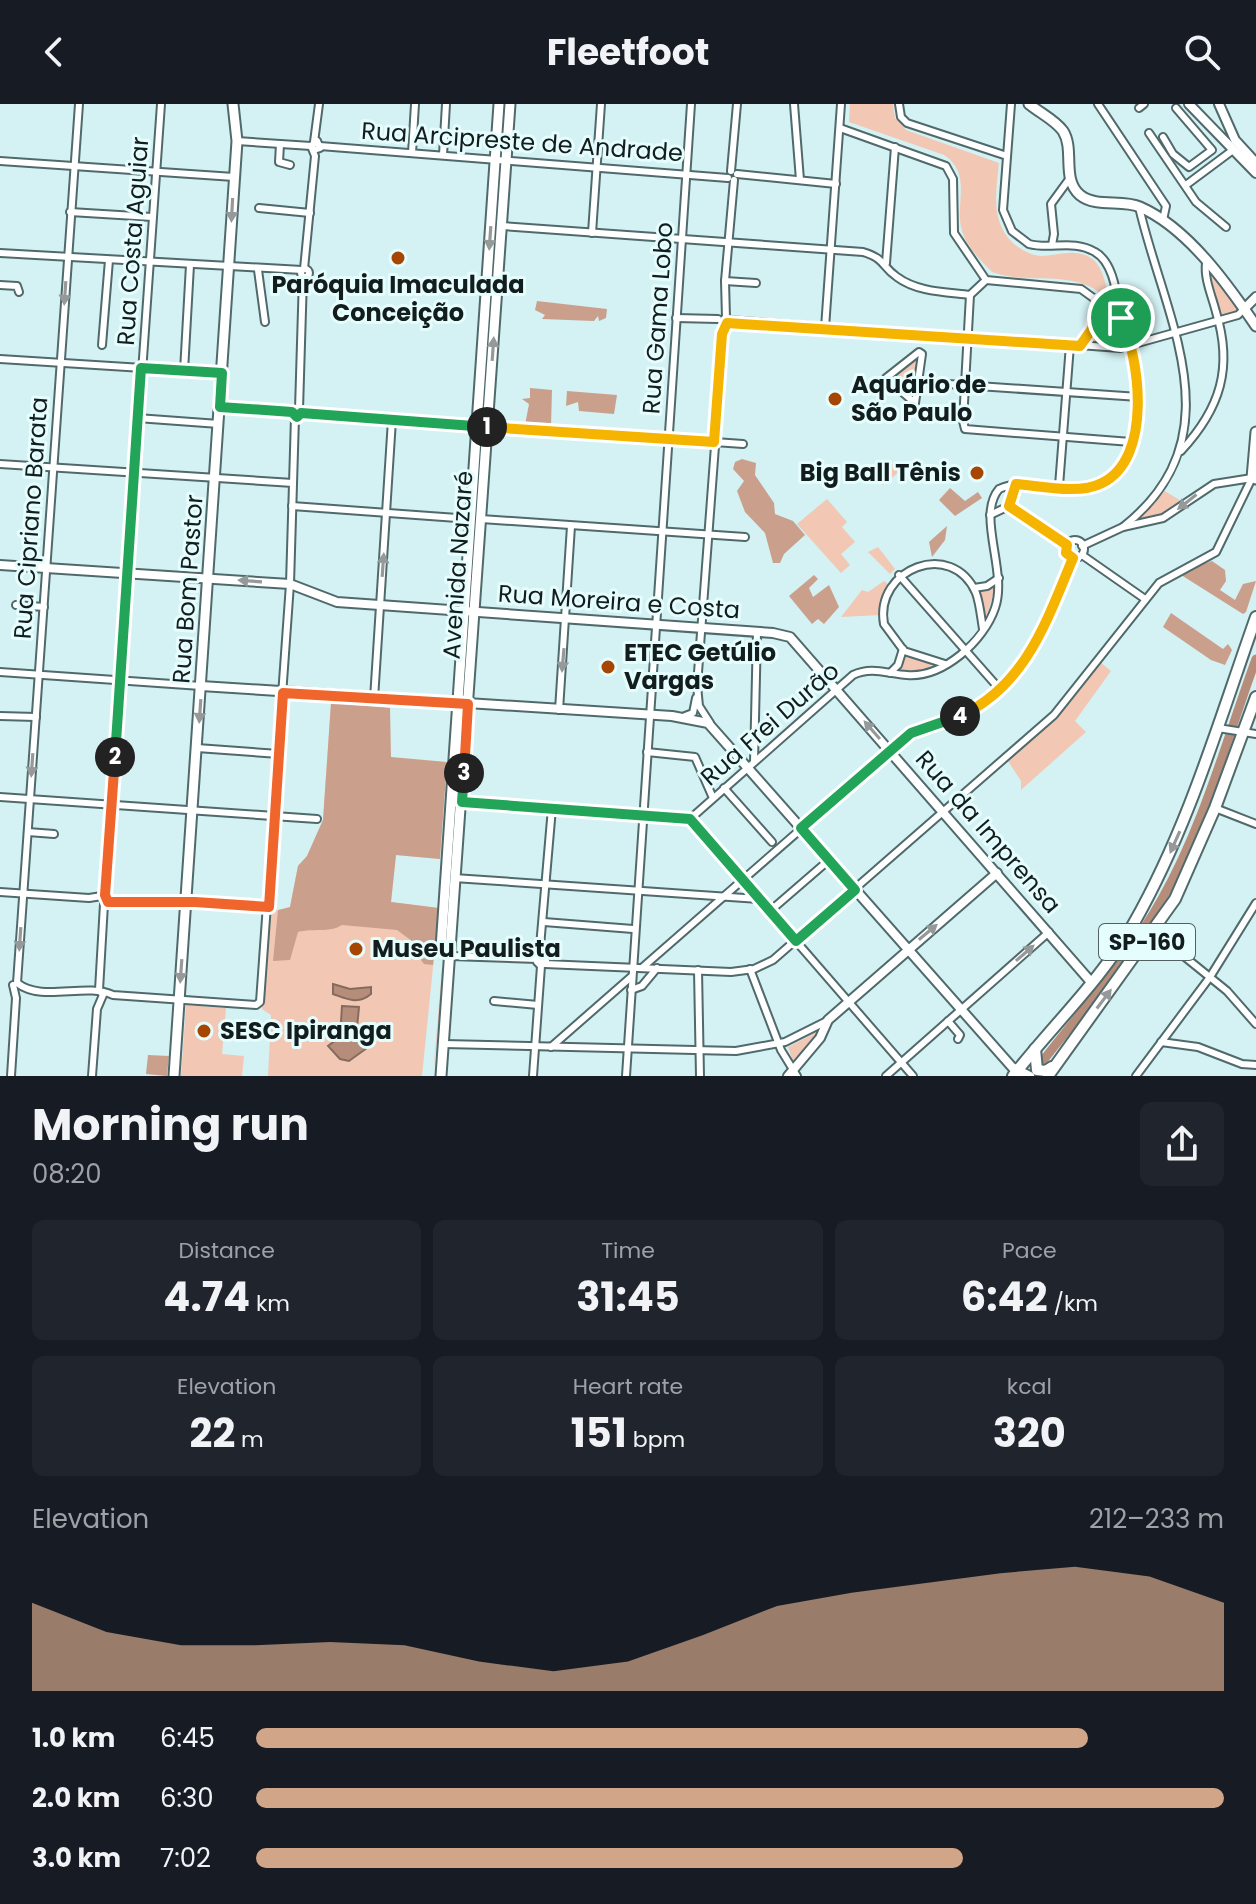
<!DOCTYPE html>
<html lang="en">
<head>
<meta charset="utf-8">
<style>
  :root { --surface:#171b24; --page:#20242c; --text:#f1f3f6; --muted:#9ea1a6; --accent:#d0a588 }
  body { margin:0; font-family:Poppins,sans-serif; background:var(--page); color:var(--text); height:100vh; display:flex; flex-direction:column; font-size:30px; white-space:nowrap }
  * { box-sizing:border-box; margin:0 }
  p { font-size:26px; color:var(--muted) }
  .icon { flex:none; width:44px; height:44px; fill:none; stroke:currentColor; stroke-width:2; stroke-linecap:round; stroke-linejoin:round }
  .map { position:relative; height:972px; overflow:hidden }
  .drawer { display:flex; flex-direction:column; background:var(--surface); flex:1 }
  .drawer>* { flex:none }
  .pin { position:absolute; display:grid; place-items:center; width:68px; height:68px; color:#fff; margin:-34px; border:4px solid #fff; border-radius:50%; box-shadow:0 2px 8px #0007 }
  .km { position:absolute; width:40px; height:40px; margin:-20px; border-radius:50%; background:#222; color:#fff; font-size:22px; line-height:40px; text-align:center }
  .round { display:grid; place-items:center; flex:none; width:84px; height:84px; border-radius:12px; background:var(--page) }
  .headline { display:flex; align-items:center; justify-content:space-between; height:136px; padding:0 32px }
  h1 { font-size:44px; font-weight:700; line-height:60px }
  .stats { display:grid; grid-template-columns:repeat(3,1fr); gap:12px; height:136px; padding:8px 32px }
  .stats div { display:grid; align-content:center; border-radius:12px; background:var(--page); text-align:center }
  .stats b { font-size:40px; font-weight:700 }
  .stats small { font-size:22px; font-weight:400 }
  .stats p { font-size:22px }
  .chart { height:224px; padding:16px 32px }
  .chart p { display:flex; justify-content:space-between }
  .chart svg { width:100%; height:144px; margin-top:8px; fill:var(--accent); opacity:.7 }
  ul { padding:0 32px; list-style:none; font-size:26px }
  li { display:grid; grid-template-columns:128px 96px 1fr; align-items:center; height:60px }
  li i { height:20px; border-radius:10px; background:var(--accent) }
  header { display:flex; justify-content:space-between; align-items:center; height:104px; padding:0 32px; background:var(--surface); font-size:36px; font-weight:700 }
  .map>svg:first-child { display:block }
  .green { fill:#f2c8b5 }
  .forest { fill:#caa08d }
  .water { fill:#b68d7a; stroke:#856b5e; stroke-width:2 }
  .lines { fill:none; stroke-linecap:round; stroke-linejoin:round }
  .river { stroke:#b68d7a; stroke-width:9 }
  .minor-casing { stroke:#50696b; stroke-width:10 }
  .tertiary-casing { stroke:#50696b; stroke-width:12 }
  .secondary-casing { stroke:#50696b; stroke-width:13 }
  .primary-casing { stroke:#50696b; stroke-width:14 }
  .minor { stroke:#fff; stroke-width:6 }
  .tertiary { stroke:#fff; stroke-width:8 }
  .secondary { stroke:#fff; stroke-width:9 }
  .primary { stroke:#fff; stroke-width:10 }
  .oneway { fill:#95999a }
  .split-1-casing { stroke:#fff; stroke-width:16 }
  .split-2-casing { stroke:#fff; stroke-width:16 }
  .split-3-casing { stroke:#fff; stroke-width:16 }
  .split-4-casing { stroke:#fff; stroke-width:16 }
  .split-5-casing { stroke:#fff; stroke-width:16 }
  .split-1 { stroke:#f5b400; stroke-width:10 }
  .split-2 { stroke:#22a559; stroke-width:10 }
  .split-3 { stroke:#f0652b; stroke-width:10 }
  .split-4 { stroke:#22a559; stroke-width:10 }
  .split-5 { stroke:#f5b400; stroke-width:10 }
  .poi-dot { fill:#a74602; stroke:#e6fdfe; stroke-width:3 }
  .labels { text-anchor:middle; stroke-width:6; stroke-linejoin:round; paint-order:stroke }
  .shield { fill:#e6fdfe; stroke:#526061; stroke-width:2 }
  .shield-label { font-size:22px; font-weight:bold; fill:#131d1e }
  .street-label { font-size:24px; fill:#131d1e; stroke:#e6fdfe }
  .poi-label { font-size:24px; font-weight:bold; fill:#131d1e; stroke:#e6fdfe; text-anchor:start }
</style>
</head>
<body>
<header><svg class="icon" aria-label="back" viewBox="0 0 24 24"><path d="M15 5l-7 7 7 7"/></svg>Fleetfoot<svg class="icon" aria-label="search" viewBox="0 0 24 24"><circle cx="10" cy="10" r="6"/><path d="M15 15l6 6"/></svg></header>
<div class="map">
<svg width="1256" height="972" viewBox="0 0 1256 972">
  <rect width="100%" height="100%" fill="#d4f1f3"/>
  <g class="green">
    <path d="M850 0H893L895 14 906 26 999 59C996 88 990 118 1014 140 1022 146 1032 152 1042 152 1059 151 1075 144 1091 154 1104 162 1106 185 1111 199 1078 161 1033 183 992 168 981 157 967 143 962 127 954 100 973 70 944 51L849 18Z"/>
    <path d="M1208 173 1216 174 1241 209 1222 214Z"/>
    <path d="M1100 202 1117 217 1126 239 1086 240 1096 225Z"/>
    <path d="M920 249 916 297 887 274Z"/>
    <path d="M889 357 899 368 883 381 873 370Z"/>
    <path d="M1163 386 1183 398 1165 411 1131 420Z"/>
    <path d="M827 395 847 418 842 423 855 438 841 450 850 461 841 469 797 420Z"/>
    <path d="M878 443 895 465 890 470 868 448Z"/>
    <path d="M884 477 889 481 880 511 841 513 862 486 868 488Z"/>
    <path d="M997 477 986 515 982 513 977 486Z"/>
    <path d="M904 548 931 559 930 565 910 569 896 565Z"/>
    <path d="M1100 558 1111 567 1075 617 1086 628 1021 686V677L1008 657 1062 606Z"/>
    <path d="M331 599 390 604 389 652 394 654 440 755 396 751 391 798 439 804 422 972H268L271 911 262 905 271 805 284 807 290 803 298 762 307 752 323 716Z"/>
    <path d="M442 864H445L433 972Z"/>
    <path d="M186 901 226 904 222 950 244 952 242 972H181Z"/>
    <path d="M815 929 817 932 793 957 788 943Z"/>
  </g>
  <g class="forest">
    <path d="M537 197 607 205 606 214 599 217 598 212 594 217 542 215 545 211 535 206Z"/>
    <path d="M530 284 552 286 551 322 525 321 529 300 522 295 530 294Z"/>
    <path d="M567 287 617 291 614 310 579 307 578 298 566 302Z"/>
    <path d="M742 355 756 359 755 371 774 399 775 410 793 417 805 431 784 450 780 459H773L765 429 745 408 737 387 744 377 733 365 735 358Z"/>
    <path d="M950 384 965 397 978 388 982 394 955 412 939 396Z"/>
    <path d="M947 422 945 436 932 453 929 438Z"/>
    <path d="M1212 457 1225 466 1226 477 1220 486 1235 496 1243 480 1256 477 1246 508 1243 510 1178 469Z"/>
    <path d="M814 471 818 475 809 484 813 493 829 481 839 503 824 520 818 515 812 520 789 492Z"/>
    <path d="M1171 509 1223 545 1228 540 1232 546 1225 561 1211 556 1163 523Z"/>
    <path d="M331 599 390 604 391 653 447 658 440 755 396 751 391 798 439 804 433 861 424 860 418 852 416 840 397 826 342 821C330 829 313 824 298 828L290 856 273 857 278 806 290 803 298 762 307 752 323 716Z"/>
    <path d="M148 951 169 952 167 972 146 970Z"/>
  </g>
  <g class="water">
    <path d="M333 880 350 885 371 883V890C358 901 347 895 333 890Z"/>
    <path d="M342 902 359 903 356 934 367 944 349 957 340 955 328 942 340 933Z"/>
  </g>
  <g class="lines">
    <path class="river" d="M1035 967C1078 911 1128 856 1162 795 1204 721 1227 634 1256 555"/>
    <defs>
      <g id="minor">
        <path d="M794 0 800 76"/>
        <path d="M899 0 901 13 907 19 1007 52"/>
        <path d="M1098 0 1166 102 1163 116"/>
        <path d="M1139 4 1144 0"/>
        <path d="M840 24 946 62 953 75 954 129 986 176 1081 185 1121 214"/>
        <path d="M1149 29 1196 98 1226 123"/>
        <path d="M1163 33 1173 50 1189 63 1212 46 1176 4"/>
        <path d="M237 37 311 42"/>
        <path d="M314 38 319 0"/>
        <path d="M280 40 279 58 290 61"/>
        <path d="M320 42 728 74"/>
        <path d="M412 49 415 0"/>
        <path d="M443 51 446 0"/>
        <path d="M0 57 234 73"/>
        <path d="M731 67 737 0"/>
        <path d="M737 70 836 80"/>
        <path d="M1186 81 1233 46"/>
        <path d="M259 104 310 109"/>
        <path d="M70 108 152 113"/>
        <path d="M502 122 863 148C886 155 881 162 897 173 917 188 946 188 970 191"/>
        <path d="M592 129 601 0"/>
        <path d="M1052 141 1054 130 1051 100 1070 74"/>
        <path d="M0 149 302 166"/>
        <path d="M886 159 895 43"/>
        <circle cx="305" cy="169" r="4"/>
        <path d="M304 165 315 52 311 42 317 37 320 44 314 46"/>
        <path d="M258 166 265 218"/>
        <path d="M986 176 970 191 963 317 965 325 1131 338"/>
        <path d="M725 177 756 179"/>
        <path d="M0 181 17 182 19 188"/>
        <path d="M676 214 718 215"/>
        <path d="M726 214 725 177 734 76"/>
        <path d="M727 216 1120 244 1238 211 1244 205"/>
        <path d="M825 224 841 0"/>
        <path d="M102 241 109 156"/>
        <path d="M1080 242 1092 225 1099 197"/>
        <path d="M919 248 922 250 915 299 886 274Z"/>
        <path d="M0 255 222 269"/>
        <path d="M184 267 190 161"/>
        <path d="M919 278 1139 293"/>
        <path d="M220 303 292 308"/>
        <path d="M299 305 303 173"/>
        <path d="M301 309 743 340"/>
        <path d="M137 314 219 320"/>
        <path d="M1181 347C1221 304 1233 263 1216 208 1212 192 1204 175 1206 159"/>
        <path d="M0 360 293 379"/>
        <path d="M1059 382 1070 241"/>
        <path d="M292 402 471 415"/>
        <path d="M1009 402 1067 441"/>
        <path d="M990 411 1009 402 1016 380"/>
        <path d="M481 415 745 433"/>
        <path d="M1123 423C1238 332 1165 216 1139 103"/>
        <circle cx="1075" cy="445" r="9"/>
        <path d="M1082 451 1145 495"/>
        <path d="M899 471 996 581"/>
        <path d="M974 484 987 482 999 474"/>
        <path d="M16 501 44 503"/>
        <path d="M945 560 904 547 884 520C874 465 952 434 976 489 980 500 981 514 983 525"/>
        <path d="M0 568 201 582"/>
        <path d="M890 569 898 561 903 545"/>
        <path d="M374 595 392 316"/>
        <path d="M559 606 571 422"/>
        <path d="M0 612 36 613"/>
        <path d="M685 612 693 609 696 594"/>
        <path d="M710 619 699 602 697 582 724 222"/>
        <path d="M1218 624 1256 630"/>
        <path d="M197 644 279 650"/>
        <path d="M647 648 695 653 713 694"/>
        <path d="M754 658 757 528"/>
        <path d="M724 684 772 738"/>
        <path d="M0 693 317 715"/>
        <path d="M462 698 690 715"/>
        <path d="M1215 704 1256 720"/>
        <path d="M690 715 853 571C872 562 888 570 907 571 943 574 984 537 995 504 1008 467 976 412 999 385 1032 370 1077 398 1107 376 1137 354 1143 301 1137 267 1134 249 1125 232 1121 214 1117 195 1115 159 1095 148 1073 135 1051 146 1029 140L1012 127 1003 106 1011 0"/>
        <path d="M690 715 913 972"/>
        <path d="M28 728 54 730"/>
        <path d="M454 774 759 795"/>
        <path d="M0 788 89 794 102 792"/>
        <path d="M105 791 161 0"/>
        <path d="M108 798H195L269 803"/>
        <path d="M770 807 829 756"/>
        <path d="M544 818 633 825"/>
        <path d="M1154 828 1227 887 1256 920"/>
        <path d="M451 852 538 855"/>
        <path d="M539 854 552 704"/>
        <path d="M545 860 731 868 754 865 773 856 1054 611 1159 479 1216 448 1252 374 1214 380 1163 414 1123 423 1082 442"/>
        <path d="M643 863 911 629 981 601 1011 577 1036 538 1073 454"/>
        <path d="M750 865 781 946 797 972"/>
        <path d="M698 866 700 972"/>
        <path d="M17 879 79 0"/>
        <path d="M17 879C43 899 85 878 113 891L256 901 260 898 290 480 295 313"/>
        <path d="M631 886 642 882 657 864"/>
        <path d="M494 897 538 901"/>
        <path d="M948 917 960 931 958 935"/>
        <path d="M1161 938 1198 943 1242 960 1256 961"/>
        <path d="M444 940 736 947 785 938 827 917"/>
        <path d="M551 943 631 873"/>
        <path d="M11 972 16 894 13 881"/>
        <path d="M92 972 97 905 103 891 99 886 104 800"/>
        <path d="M533 972 541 862 537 858 542 853 546 857 541 862"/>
        <path d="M626 972 691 0"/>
        <path d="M886 972 1049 828"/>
        <path d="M1136 972 1210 873 1256 799"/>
      </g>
      <g id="tertiary">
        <path d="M1189 0 1256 69"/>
        <path d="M1219 0 1235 36 1256 59"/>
        <path d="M1244 205 1256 193"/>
        <path d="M0 461 290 480 337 498 773 529 790 533 1091 878"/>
        <path d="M201 582 672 612 708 619 1020 972"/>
        <path d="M1014 964 1030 972"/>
        <path d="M788 972 820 934 828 916 997 769"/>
      </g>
      <g id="secondary">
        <path d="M1029 0C1040 9 1055 16 1063 27 1075 46 1061 75 1080 91 1096 104 1122 95 1140 103 1188 124 1228 181 1256 222"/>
        <path d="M1256 328 1252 374 1256 375"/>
        <path d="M451 852 441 844 499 0"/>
        <path d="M174 972 237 37 233 0"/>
        <path d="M441 972 510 0"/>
      </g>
      <g id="primary">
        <path d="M1035 945 1037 966 1046 967 1052 963"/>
        <path d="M1013 972C1053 921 1102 875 1134 819 1189 722 1219 617 1256 513"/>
        <path d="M1048 972 1175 795 1215 704 1256 593"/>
      </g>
    </defs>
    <use href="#minor" class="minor-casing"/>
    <use href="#tertiary" class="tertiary-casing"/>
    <use href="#secondary" class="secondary-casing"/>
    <use href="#primary" class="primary-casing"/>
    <use href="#minor" class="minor"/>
    <use href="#tertiary" class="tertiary"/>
    <use href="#secondary" class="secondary"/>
    <use href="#primary" class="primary"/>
  </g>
  <defs><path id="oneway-solid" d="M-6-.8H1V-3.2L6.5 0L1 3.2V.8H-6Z" transform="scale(2)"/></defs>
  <g class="oneway">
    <use href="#oneway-solid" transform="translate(232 106) rotate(93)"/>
    <use href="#oneway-solid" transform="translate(490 134) rotate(94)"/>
    <use href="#oneway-solid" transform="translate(65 189) rotate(94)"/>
    <use href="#oneway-solid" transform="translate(493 245) rotate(-86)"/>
    <use href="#oneway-solid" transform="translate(1187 398) rotate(142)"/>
    <use href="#oneway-solid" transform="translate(383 461) rotate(-86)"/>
    <use href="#oneway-solid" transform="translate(250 477) rotate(-176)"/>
    <use href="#oneway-solid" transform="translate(563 556) rotate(95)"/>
    <use href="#oneway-solid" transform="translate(200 607) rotate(94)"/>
    <use href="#oneway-solid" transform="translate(872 626) rotate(-131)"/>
    <use href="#oneway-solid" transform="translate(32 661) rotate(94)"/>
    <use href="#oneway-solid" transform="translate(1175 738) rotate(114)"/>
    <use href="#oneway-solid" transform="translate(928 828) rotate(-40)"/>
    <use href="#oneway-solid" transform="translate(20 835) rotate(94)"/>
    <use href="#oneway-solid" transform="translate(1025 849) rotate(-41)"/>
    <use href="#oneway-solid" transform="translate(181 867) rotate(94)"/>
    <use href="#oneway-solid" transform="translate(1104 895) rotate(-53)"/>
  </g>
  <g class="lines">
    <defs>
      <path id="split-1" d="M487 323 714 338 722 230 727 219 1080 242 1092 225 1099 197 1121 214"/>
      <path id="split-2" d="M115 653 141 264 222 269 220 303 292 308 297 313 301 309 487 323"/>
      <path id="split-3" d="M115 653 105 791 108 798H195L269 803 283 589 468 600 464 669"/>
      <path id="split-4" d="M464 669 462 698 690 715 796 837 855 786 801 724 911 629 960 612"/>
      <path id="split-5" d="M960 612C1026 582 1047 516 1073 454L1066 449 1067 441 1009 402 1016 380C1041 382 1079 391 1102 379 1153 354 1140 255 1121 214"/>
    </defs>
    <use href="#split-1" class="split-1-casing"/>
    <use href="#split-2" class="split-2-casing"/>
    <use href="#split-3" class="split-3-casing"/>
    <use href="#split-4" class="split-4-casing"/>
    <use href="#split-5" class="split-5-casing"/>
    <use href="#split-1" class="split-1"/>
    <use href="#split-2" class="split-2"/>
    <use href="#split-3" class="split-3"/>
    <use href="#split-4" class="split-4"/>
    <use href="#split-5" class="split-5"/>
  </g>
  <g class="poi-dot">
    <circle cx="398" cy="154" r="8"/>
    <circle cx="835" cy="295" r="8"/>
    <circle cx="977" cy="369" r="8"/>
    <circle cx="608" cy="563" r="8"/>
    <circle cx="356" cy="845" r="8"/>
    <circle cx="204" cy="927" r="8"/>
  </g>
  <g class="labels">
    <rect class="shield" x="1099" y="820" width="96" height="36" rx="6"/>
    <g class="shield-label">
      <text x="1147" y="846">SP-160</text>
    </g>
    <g class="street-label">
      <text transform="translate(522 38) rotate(4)" y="8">Rua Arcipreste de Andrade</text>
      <text transform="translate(133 137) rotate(-86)" y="8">Rua Costa Aguiar</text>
      <text transform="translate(658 214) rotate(-86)" y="8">Rua Gama Lobo</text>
      <text transform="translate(31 414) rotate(-86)" y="8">Rua Cipriano Barata</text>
      <text transform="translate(458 461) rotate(-86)" y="8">Avenida Nazaré</text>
      <text transform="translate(188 485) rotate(-86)" y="8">Rua Bom Pastor</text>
      <text transform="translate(619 498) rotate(4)" y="8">Rua Moreira e Costa</text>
      <text transform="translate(770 620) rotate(-41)" y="8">Rua Frei Durão</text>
      <text transform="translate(988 728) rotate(49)" y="8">Rua da Imprensa</text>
    </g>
    <g class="poi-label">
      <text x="398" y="189" text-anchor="middle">Paróquia Imaculada<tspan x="398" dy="28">Conceição</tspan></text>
      <text x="851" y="289">Aquário de<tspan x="851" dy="28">São Paulo</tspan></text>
      <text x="961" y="377" text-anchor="end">Big Ball Tênis</text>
      <text x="624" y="557">ETEC Getúlio<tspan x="624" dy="28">Vargas</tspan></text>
      <text x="372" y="853">Museu Paulista</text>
      <text x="220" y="935">SESC Ipiranga</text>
    </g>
  </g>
</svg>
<div class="pin" style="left:1121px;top:214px;background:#1e9e55"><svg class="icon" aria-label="arrive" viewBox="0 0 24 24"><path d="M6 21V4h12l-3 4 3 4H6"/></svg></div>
<b class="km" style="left:487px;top:323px">1</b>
<b class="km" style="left:115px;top:653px">2</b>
<b class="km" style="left:464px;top:669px">3</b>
<b class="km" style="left:960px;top:612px">4</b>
</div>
<section class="drawer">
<div class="headline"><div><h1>Morning run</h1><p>08:20</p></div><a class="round"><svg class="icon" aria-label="share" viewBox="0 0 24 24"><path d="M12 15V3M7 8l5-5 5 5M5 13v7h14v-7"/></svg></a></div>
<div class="stats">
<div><p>Distance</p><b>4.74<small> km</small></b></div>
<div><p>Time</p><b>31:45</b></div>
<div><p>Pace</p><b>6:42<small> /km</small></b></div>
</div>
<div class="stats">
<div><p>Elevation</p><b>22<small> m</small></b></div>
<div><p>Heart rate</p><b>151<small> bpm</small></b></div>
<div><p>kcal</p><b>320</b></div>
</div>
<div class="chart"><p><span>Elevation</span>212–233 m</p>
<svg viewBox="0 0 160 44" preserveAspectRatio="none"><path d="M0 44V17L10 26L20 30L30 30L40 29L50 30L60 35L70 38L80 35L90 27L100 18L110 14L120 11L130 8L140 6L150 9L160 17V44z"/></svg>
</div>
<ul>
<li><b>1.0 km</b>6:45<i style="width:86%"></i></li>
<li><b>2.0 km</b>6:30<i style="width:100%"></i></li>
<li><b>3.0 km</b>7:02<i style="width:73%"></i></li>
</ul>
</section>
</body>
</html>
